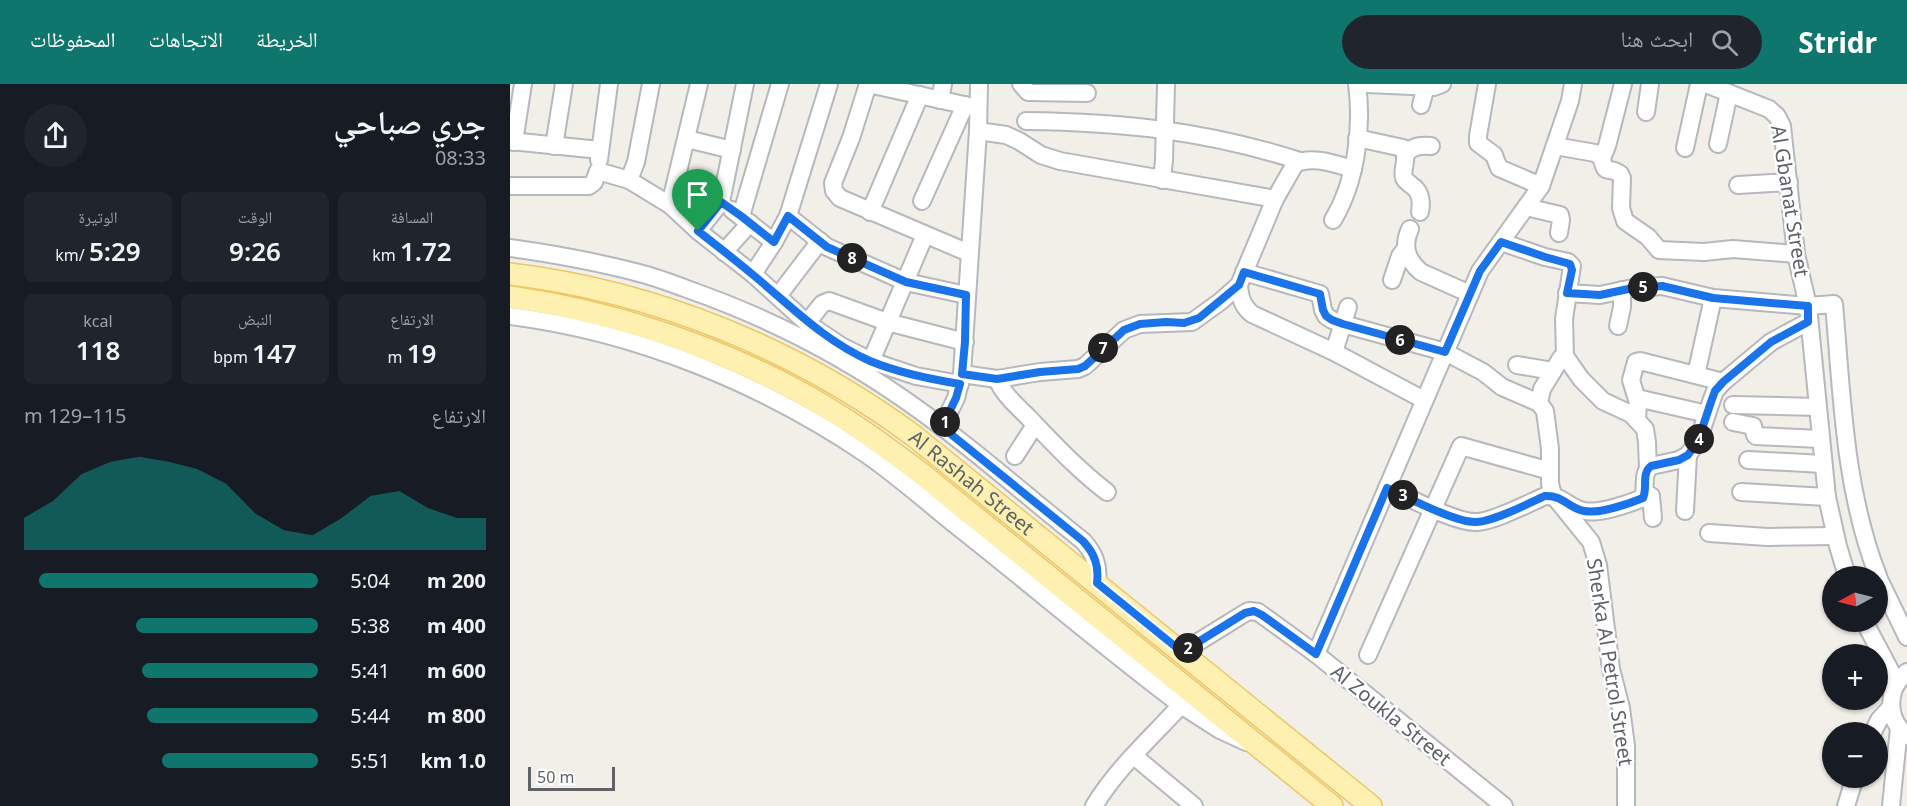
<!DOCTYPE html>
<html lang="ar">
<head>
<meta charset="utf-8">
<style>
  :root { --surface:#171b24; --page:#20242c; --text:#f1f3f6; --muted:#9ea1a6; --accent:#0f766e }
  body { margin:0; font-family:"Noto Sans","Noto Naskh Arabic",sans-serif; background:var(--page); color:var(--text); direction:rtl; height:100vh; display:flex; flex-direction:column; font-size:22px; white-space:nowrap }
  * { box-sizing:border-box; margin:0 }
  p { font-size:20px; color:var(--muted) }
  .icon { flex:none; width:33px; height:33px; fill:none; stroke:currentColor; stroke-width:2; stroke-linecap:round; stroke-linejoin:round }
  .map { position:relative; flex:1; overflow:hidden; direction:ltr }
  .panel { display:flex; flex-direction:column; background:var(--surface); width:510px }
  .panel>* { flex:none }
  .needle { width:39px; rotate:263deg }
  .controls { position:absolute; left:1312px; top:482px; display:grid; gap:12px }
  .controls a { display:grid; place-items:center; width:66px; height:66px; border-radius:50%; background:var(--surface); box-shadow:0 2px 4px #0004; font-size:30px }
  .scale { position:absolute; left:18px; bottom:15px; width:87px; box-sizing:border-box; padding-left:6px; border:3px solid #5f6368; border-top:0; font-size:16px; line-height:21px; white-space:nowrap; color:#5f6368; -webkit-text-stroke:4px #fff; paint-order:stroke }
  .pin { position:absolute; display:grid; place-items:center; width:51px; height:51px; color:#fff; margin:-62px -26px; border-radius:50% 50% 50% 0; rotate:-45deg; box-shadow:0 0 6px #0007 }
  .pin .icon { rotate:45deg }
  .km { position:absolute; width:30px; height:30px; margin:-15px; border-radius:50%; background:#222; color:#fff; font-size:16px; line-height:30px; text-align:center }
  .round { display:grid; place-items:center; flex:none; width:63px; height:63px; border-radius:32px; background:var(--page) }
  .overview { display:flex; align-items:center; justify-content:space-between; height:102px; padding:0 24px }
  h1 { font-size:33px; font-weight:600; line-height:45px }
  .figures { display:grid; grid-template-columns:repeat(3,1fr); gap:9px; height:102px; padding:6px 24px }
  .figures div { display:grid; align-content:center; border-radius:9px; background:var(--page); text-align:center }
  .figures b { font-size:26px; font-weight:600 }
  .figures small { font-size:16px; font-weight:400 }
  .figures p { font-size:16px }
  .chart { height:168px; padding:12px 24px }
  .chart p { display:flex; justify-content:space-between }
  .chart svg { width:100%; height:108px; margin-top:6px; fill:var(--accent); opacity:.7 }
  ul { padding:0 24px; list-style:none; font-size:20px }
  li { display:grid; grid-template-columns:96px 72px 1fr; align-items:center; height:45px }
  li i { height:15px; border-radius:8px; background:var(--accent) }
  header { display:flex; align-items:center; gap:36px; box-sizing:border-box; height:84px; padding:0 30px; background:var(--accent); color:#fff }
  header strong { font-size:28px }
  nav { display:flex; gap:33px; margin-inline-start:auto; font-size:21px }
  .search { width:420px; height:54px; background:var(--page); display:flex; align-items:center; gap:15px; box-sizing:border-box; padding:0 21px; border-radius:33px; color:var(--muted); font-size:22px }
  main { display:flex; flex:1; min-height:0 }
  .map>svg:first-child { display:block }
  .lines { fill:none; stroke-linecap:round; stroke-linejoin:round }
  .minor-casing { stroke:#b5b8bc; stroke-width:20 }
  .major-casing { stroke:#efc663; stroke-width:24 }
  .minor { stroke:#fff; stroke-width:16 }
  .major { stroke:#fdf0b1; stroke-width:21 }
  .route-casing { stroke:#fff; stroke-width:12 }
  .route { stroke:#1a73e8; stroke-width:8 }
  .labels { text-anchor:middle; stroke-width:5; stroke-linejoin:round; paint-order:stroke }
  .street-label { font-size:20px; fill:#5f6368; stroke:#fff }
</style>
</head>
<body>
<header>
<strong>Stridr</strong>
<div class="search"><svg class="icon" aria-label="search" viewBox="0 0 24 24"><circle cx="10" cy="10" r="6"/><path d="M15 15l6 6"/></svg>ابحث هنا</div>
<nav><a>الخريطة</a><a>الاتجاهات</a><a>المحفوظات</a></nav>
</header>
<main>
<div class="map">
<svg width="1397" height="722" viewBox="0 0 1397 722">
  <rect width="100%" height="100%" fill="#f1efe8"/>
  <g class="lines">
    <defs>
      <g id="minor">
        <path d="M358 0 341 54 323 99 324 107 330 114 459 169"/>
        <path d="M358 0 468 24"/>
        <path d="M511 0 518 8 577 9"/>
        <path d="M857 0 924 3 932 0"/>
        <path d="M977 0 968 52V59L984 71 989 84 1031 102"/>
        <path d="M1196 0 1259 25 1267 32 1272 42 1286 170 1298 222 1317 413 1328 462 1337 492"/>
        <path d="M430 16 433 0"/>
        <path d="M911 21 916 2"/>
        <path d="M1136 28 1140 0"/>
        <path d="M516 37C613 38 696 47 790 77"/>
        <path d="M468 47 496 51 509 57 531 71 550 77 765 115"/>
        <path d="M847 54 893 64C899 77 891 84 894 94 896 98 898 98 901 101 911 107 912 117 910 128"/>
        <path d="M177 55 222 66"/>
        <path d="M0 57 90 66"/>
        <path d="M4 58 13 0"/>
        <path d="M1208 60 1219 9"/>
        <path d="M44 62 54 0"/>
        <path d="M1045 62 1085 69 1092 74C1095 93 1098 81 1110 90L1112 94 1111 124 1115 137 1138 153 1149 166 1194 168 1223 165 1286 170"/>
        <path d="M1175 64 1189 0"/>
        <path d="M896 69C904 62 911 61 921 62"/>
        <path d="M1092 74 1097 62 1113 0"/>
        <path d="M89 76 99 0"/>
        <path d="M843 85C825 80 801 71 785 80L765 115 729 201C730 213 732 222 742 230L824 268 914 316"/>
        <path d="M119 96 126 78 141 0"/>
        <path d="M652 96 654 76 656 0"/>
        <path d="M1228 101 1279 98"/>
        <path d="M0 102H79L84 98 88 87 119 96 160 121 188 147 243 190 297 239 331 262 361 277 406 292 450 300"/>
        <path d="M412 117 455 21"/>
        <path d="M160 121 189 0"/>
        <path d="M1016 123 1050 131 1051 136 1049 149"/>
        <path d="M222 126 264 158"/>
        <path d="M360 128 410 11"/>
        <path d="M231 132 270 0"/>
        <path d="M278 132 317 163 396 198 456 211"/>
        <path d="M823 136C846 98 853 44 847 0"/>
        <path d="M900 145C892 162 897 176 911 188L960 210"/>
        <path d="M188 147 211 118 235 0"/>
        <path d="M991 158 1035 173 1058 178 1062 182 1054 235 1055 272"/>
        <path d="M0 164C43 170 87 178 129 189 145 193 161 199 177 205 254 232 328 269 395 316 457 359 514 410 573 457 585 470 589 482 587 499"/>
        <path d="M214 168 240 139"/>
        <path d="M734 188 810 210 813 226 816 232 822 236 833 240 935 268 973 288 992 303 1029 319 1035 327 1040 365V400L1043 411 1081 458 1088 481 1101 585 1111 624 1116 662V722"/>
        <path d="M243 190 264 158 278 132 319 0"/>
        <path d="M882 196 890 172 896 164"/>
        <path d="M1057 209 1090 211 1123 204 1152 202 1203 214 1298 222 1324 220C1332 312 1334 405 1368 492"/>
        <path d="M268 212 310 157"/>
        <path d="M0 232C126 248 251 299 356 370 388 392 418 419 448 443 523 502 595 564 671 621L710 646 736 658"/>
        <path d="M297 239 312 220 319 217 377 238 455 258"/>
        <path d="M1108 242 1112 223V206"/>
        <path d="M824 268 838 223"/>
        <path d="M361 277 415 151"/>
        <path d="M1007 281 1043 287"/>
        <path d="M452 290 487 295 530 288 568 285 575 282 614 246 630 240 682 238 711 217 729 201"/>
        <path d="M1186 291 1203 214"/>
        <path d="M487 295C493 310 507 322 519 334 544 360 568 386 597 408"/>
        <path d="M1127 314 1197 330"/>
        <path d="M1029 319 1032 305 1051 274 1055 272 1071 295 1093 317 1121 330 1135 345 1137 358 1138 385"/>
        <path d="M1223 321 1307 323"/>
        <path d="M1127 336 1128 319 1121 296 1126 278 1130 277 1213 298"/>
        <path d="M1223 338 1243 342 1245 351 1246 352 1310 355"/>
        <path d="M432 343 446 314 452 290 468 47 469 0"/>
        <path d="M505 372 525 341"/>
        <path d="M1238 376 1313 380"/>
        <path d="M877 404C898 413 944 438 965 438 981 439 1019 419 1035 412 1053 411 1058 424 1074 427 1089 430 1118 420 1133 414 1137 403 1131 390 1141 382L1169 376 1178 371 1188 357 1201 318 1205 307 1213 298 1261 258 1298 238"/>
        <path d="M1231 408 1317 413"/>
        <path d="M1135 409 1141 412 1143 434"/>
        <path d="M1175 427 1178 371"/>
        <path d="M1199 449 1257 453 1325 452"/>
        <path d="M1368 493 1397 553"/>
        <path d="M1354 537 1387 599"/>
        <path d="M672 568 735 529 739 527 748 528 806 570 994 722"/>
        <path d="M806 570 970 187 1031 102 1060 17 1063 0"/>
        <path d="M858 571 951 362 1040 387"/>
        <path d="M1363 648 1369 636 1381 623"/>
        <path d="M1397 652C1376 634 1376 605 1397 588"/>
        <path d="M624 672 684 722"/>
        <path d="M584 722C607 684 641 654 671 621"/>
        <path d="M1336 722 1345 693"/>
        <path d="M1381 722 1389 644"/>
      </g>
      <g id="major">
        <path id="s1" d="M0 190C147 208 286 265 404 352L861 722"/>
        <path d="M0 213C99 227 198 259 286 306 331 330 372 360 412 390L822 722"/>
      </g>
    </defs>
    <use href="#minor" class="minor-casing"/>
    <use href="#major" class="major-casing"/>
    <use href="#minor" class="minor"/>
    <use href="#major" class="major"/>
  </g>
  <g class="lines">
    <defs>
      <path id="route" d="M211 118 231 132 264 158 278 132 317 163 396 198 456 211 455 258 452 290 487 295 530 288 568 285 575 282 614 246 630 240 656 238 674 239 689 234 729 201 734 188 810 210 813 226 816 232 822 236 833 240 935 268 970 187 991 158 1035 173 1060 180 1062 186 1057 209 1090 211 1123 204 1152 202 1203 214 1298 222V238L1261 258 1213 298 1205 307 1201 318 1188 357 1178 371 1169 376 1141 382C1131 390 1138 403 1133 414 1118 420 1089 430 1074 427 1058 424 1053 411 1035 412 1019 419 981 439 965 438 944 438 897 413 877 404L806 570 752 531 744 527 735 529 672 568 587 499C589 482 585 470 573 457L432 343 446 314 450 300C419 295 389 289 360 277 313 256 281 222 242 190 224 175 206 161 188 147Z"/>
    </defs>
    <use href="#route" class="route-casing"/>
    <use href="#route" class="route"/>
  </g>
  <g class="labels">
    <g class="street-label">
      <text transform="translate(1280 117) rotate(81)" y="7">Al Gbanat Street</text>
      <text dy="7" stroke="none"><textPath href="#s1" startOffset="514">Al Rashah Street</textPath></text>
      <text transform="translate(1100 578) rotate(81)" y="7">Sherka Al Petrol Street</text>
      <text transform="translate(881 631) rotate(39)" y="7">Al Zoukla Street</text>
    </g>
  </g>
</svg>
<div class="controls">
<a><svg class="needle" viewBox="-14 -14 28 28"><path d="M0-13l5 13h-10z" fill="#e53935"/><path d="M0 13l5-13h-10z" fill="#9ea1a6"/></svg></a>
<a>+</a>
<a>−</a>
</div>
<div class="scale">50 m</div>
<div class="pin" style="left:188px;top:147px;background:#1e9e55"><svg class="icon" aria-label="arrive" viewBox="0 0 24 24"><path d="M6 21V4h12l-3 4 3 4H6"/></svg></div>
<b class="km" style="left:435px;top:338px">1</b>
<b class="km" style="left:678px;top:564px">2</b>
<b class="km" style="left:893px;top:411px">3</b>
<b class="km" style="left:1189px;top:355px">4</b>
<b class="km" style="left:1133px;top:203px">5</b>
<b class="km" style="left:890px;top:256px">6</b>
<b class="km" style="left:593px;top:264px">7</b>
<b class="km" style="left:342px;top:174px">8</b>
</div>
<section class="panel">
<div class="overview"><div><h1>جري صباحي</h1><p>08:33</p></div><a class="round"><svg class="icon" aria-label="share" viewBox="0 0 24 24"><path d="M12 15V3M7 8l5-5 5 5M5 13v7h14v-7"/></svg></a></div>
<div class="figures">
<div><p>المسافة</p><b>1.72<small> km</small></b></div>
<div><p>الوقت</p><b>9:26</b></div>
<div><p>الوتيرة</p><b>5:29<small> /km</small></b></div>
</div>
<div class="figures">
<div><p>الارتفاع</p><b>19<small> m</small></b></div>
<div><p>النبض</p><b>147<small> bpm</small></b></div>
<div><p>kcal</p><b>118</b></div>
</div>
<div class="chart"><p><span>الارتفاع</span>115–129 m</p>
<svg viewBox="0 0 160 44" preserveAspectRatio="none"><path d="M0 44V31L10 24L20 13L30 8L40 6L50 8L60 11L70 17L80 29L90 36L100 38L110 31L120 22L130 20L140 27L150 31L160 31V44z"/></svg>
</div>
<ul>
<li><b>200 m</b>5:04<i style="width:95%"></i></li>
<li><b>400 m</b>5:38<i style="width:62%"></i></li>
<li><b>600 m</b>5:41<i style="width:60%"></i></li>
<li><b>800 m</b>5:44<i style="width:58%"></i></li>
<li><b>1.0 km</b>5:51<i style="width:53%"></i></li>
</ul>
</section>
</main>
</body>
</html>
